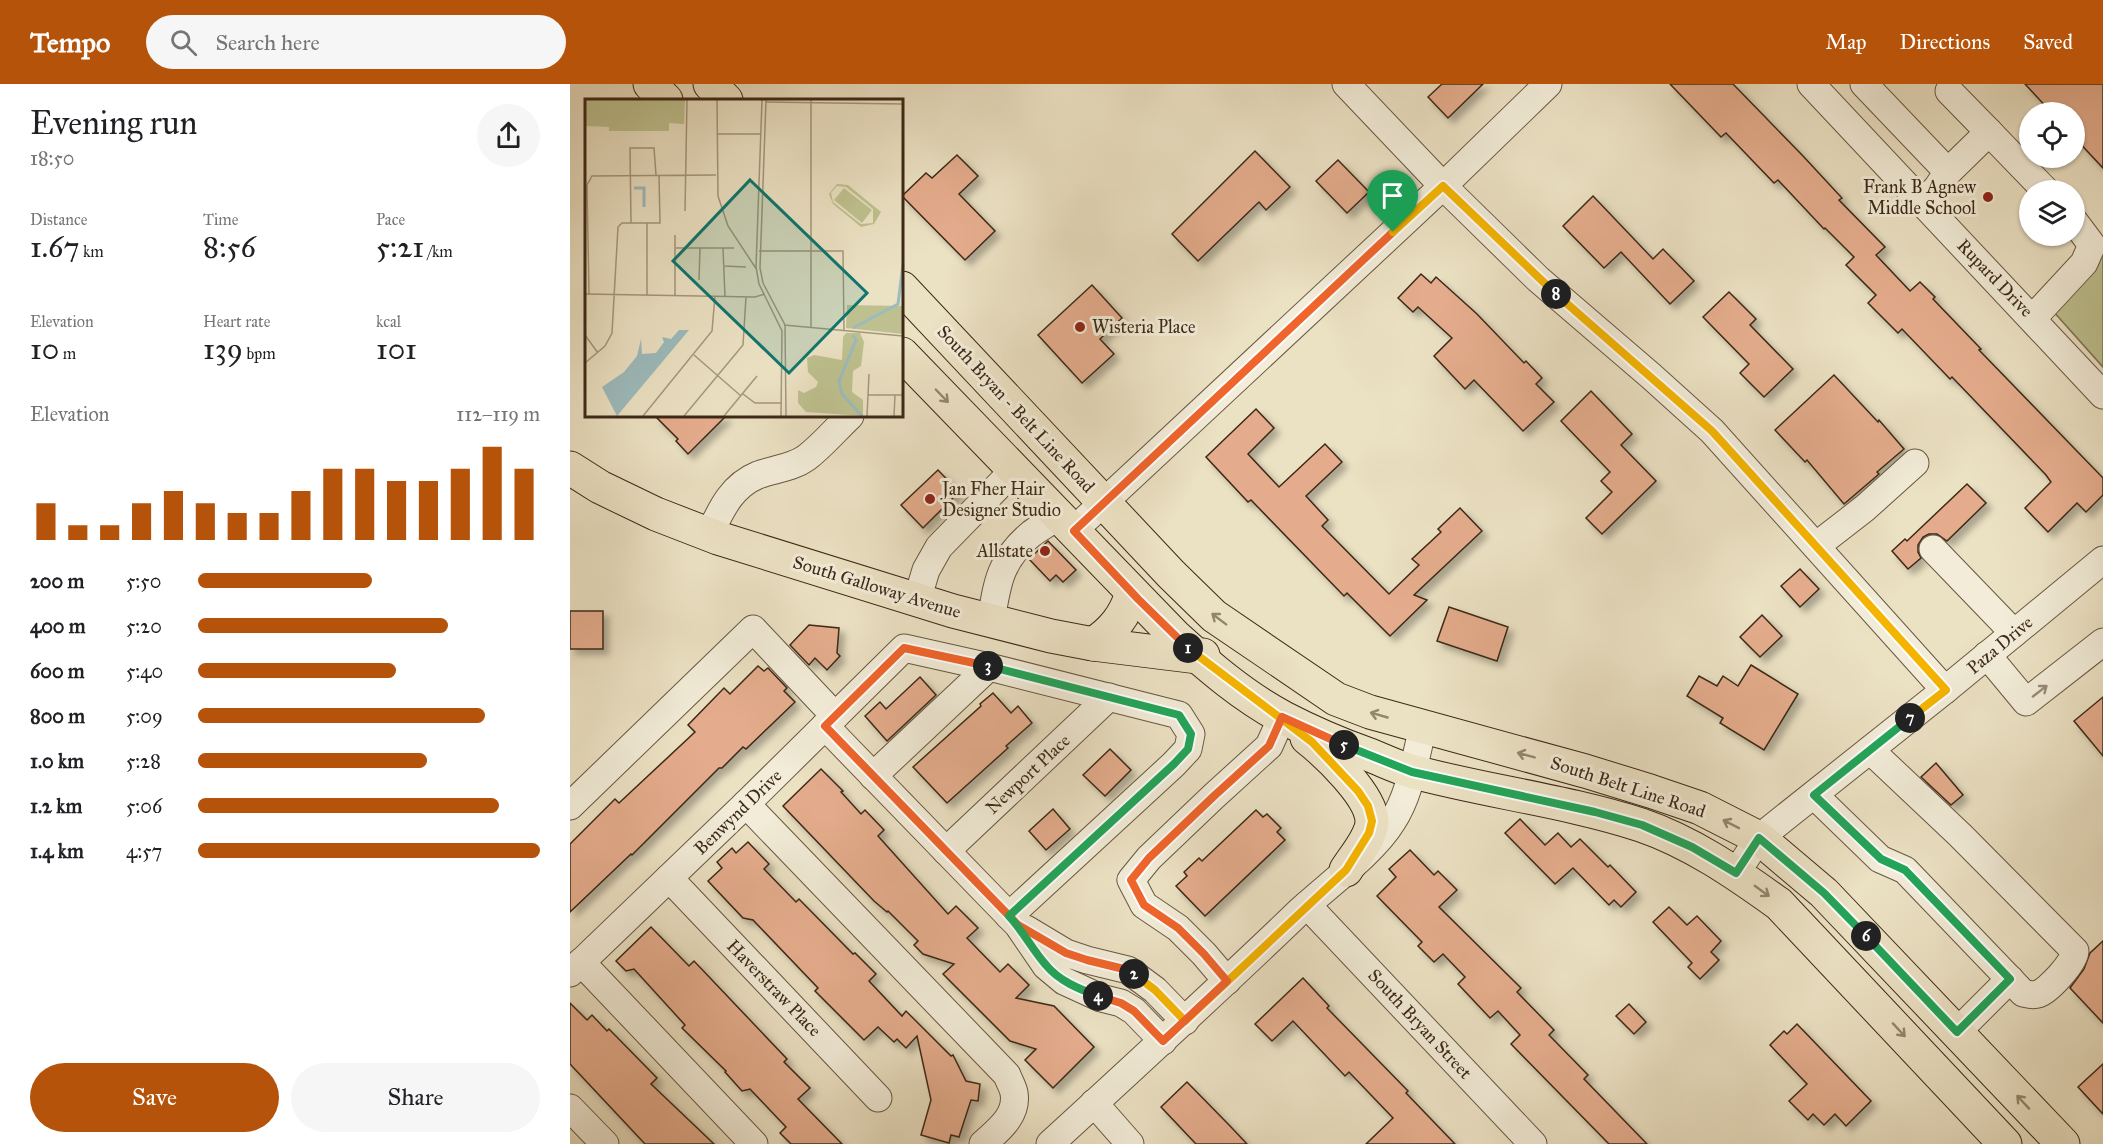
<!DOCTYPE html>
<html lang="en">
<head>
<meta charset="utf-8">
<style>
  :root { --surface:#fff; --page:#f6f6f6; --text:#202124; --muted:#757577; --accent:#b45309 }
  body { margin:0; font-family:"IM FELL Great Primer",serif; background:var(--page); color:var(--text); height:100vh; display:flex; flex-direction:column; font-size:22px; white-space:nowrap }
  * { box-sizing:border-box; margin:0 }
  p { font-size:20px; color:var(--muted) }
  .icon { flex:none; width:33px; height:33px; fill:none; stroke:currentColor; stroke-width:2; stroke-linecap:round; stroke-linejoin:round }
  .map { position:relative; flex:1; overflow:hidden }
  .side { display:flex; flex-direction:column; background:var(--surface); width:570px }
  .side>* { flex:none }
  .controls { position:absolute; left:1449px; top:18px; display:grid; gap:12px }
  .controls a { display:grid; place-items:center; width:66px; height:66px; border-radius:50%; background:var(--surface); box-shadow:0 2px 4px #0004; font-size:30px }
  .pin { position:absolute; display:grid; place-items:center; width:51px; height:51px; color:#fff; margin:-62px -26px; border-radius:50% 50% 50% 0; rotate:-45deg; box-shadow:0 0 6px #0007 }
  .pin .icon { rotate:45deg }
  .km { position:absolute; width:30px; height:30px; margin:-15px; border-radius:50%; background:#222; color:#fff; font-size:16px; line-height:30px; text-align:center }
  .round { display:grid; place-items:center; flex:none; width:63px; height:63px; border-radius:32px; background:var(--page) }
  .headline { display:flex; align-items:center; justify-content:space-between; height:102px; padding:0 30px }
  h1 { font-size:33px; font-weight:600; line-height:45px }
  .metrics { display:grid; grid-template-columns:repeat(3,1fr); gap:9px; height:102px; padding:6px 30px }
  .metrics div { display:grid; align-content:center }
  .metrics b { font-size:30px; font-weight:600 }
  .metrics small { font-size:16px; font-weight:400 }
  .metrics p { font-size:16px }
  .chart { height:168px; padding:12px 30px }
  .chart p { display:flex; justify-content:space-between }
  .chart svg { width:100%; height:108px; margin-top:6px; stroke:var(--accent); stroke-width:6 }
  .action { display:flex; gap:12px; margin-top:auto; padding:12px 30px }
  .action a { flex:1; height:69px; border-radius:36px; background:var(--accent); color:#fff; font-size:24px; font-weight:600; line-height:69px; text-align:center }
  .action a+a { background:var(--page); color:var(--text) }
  ul { padding:0 30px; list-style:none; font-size:20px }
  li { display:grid; grid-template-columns:96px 72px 1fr; align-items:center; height:45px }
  li i { height:15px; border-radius:8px; background:var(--accent) }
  header { display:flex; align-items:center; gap:36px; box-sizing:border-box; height:84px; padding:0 30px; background:var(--accent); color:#fff }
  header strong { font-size:28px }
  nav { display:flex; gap:33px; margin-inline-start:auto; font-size:21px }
  .search { width:420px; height:54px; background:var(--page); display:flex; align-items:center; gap:15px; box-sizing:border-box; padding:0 21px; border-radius:33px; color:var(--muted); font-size:22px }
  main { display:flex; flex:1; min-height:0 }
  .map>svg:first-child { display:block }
  .green { fill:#bec18f; stroke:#7d7553; stroke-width:1.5 }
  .building { fill:#e4ac8c; stroke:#3c2917; stroke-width:1.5; filter:url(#shadow) }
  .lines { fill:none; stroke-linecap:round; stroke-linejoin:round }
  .minor-casing { stroke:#685742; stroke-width:29 }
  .major-casing { stroke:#3c2917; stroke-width:35 }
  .minor { stroke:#f2ecd8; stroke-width:27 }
  .major { stroke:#ebe1c3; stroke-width:33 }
  .oneway { stroke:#94856d }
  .oneway2 { stroke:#978a78 }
  .split-1-casing { stroke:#fff; stroke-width:12 }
  .split-2-casing { stroke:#fff; stroke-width:12 }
  .split-3-casing { stroke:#fff; stroke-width:12 }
  .split-4-casing { stroke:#fff; stroke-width:12 }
  .split-5-casing { stroke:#fff; stroke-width:12 }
  .split-6-casing { stroke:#fff; stroke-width:12 }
  .split-7-casing { stroke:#fff; stroke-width:12 }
  .split-8-casing { stroke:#fff; stroke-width:12 }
  .split-9-casing { stroke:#fff; stroke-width:12 }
  .split-1 { stroke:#f0652b; stroke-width:8 }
  .split-2 { stroke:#f5b400; stroke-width:8 }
  .split-3 { stroke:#f0652b; stroke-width:8 }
  .split-4 { stroke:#22a559; stroke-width:8 }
  .split-5 { stroke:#f0652b; stroke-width:8 }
  .split-6 { stroke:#22a559; stroke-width:8 }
  .split-7 { stroke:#22a559; stroke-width:8 }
  .split-8 { stroke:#f5b400; stroke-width:8 }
  .split-9 { stroke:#f5b400; stroke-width:8 }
  .poi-dot { fill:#8f2418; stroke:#f2ecd8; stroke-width:2 }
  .labels { text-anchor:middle; stroke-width:6; stroke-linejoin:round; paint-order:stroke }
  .poi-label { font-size:18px; fill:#3c2917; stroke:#f2ecd8; text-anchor:end }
  .street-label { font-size:18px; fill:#3c2917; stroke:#f2ecd8 }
  .inset-river { fill:none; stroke:#9cbbbd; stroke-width:3 }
  .inset-road { fill:none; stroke:#a5977e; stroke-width:1.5 }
  .view { fill:#0f766e; fill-opacity:0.15; stroke:#0f766e; stroke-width:3 }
  .inset-edge { fill:none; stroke:#3c2917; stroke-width:3 }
</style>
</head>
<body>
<header>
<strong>Tempo</strong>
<div class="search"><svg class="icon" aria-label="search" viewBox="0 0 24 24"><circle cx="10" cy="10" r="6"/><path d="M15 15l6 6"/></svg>Search here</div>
<nav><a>Map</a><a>Directions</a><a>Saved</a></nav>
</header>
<main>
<section class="side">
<div class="headline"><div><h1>Evening run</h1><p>18:50</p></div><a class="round"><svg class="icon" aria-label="share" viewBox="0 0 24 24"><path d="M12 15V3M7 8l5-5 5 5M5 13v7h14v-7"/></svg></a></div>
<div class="metrics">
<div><p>Distance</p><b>1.67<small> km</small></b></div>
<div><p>Time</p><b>8:56</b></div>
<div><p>Pace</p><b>5:21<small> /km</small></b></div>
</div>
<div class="metrics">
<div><p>Elevation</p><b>10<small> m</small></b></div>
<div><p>Heart rate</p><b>139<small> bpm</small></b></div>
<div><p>kcal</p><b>101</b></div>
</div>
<div class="chart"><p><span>Elevation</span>112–119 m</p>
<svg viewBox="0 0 160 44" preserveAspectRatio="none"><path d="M5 44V29M15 44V38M25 44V38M35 44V29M45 44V24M55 44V29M65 44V33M75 44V33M85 44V24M95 44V15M105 44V15M115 44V20M125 44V20M135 44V15M145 44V6M155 44V15"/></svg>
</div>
<ul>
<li><b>200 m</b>5:50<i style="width:51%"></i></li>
<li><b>400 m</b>5:20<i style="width:73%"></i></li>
<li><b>600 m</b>5:40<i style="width:58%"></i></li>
<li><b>800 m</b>5:09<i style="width:84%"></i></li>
<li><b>1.0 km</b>5:28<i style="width:67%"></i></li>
<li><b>1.2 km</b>5:06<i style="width:88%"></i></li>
<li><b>1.4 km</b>4:57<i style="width:100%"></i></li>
</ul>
<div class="action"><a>Save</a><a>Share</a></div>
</section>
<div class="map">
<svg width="1533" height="1060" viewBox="0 0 1533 1060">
  <defs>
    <filter id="shadow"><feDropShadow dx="5.5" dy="5.5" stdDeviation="3" flood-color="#0004"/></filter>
  </defs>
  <rect width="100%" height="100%" fill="#ebe1c3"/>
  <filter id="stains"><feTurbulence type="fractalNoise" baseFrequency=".00333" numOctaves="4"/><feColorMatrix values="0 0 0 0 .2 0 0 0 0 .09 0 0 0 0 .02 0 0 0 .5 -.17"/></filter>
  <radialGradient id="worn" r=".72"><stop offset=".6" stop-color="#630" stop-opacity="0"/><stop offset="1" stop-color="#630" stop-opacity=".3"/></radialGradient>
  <path class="green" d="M1533 161V283L1474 217Z"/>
  <g class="building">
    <path d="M872 0H913L878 34 858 13Z"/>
    <path d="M1100 0H1163L1233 72 1272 114 1269 116 1315 163 1306 171 1340 207 1350 198 1365 213 1363 215 1411 265 1409 266 1533 394V411L1516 428 1507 419 1478 448 1455 424 1481 398 1476 391 1382 293 1380 295 1332 245 1328 249 1298 219 1306 211 1276 181 1284 173 1255 144 1254 145 1208 96 1204 99 1156 49 1151 53Z"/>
    <path d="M1455 0H1533V84L1504 53V28H1481Z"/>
    <path d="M685 67 720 103 696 126 689 118 628 177 602 150Z"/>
    <path d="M387 71 408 92 389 110 425 147 395 176 332 112 356 89 362 94Z"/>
    <path d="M768 76 799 108 777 129 746 97Z"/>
    <path d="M1023 112 1083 175 1093 165 1124 197 1100 220 1051 168 1034 184 993 142Z"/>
    <path d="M851 190 861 199 866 193 907 230 954 279 956 277 972 294 966 300 984 318 953 347 904 296 895 305 864 272 882 254 848 223 843 228 828 214Z"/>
    <path d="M522 201 552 234 530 255 544 270 512 299 468 251Z"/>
    <path d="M1159 208 1186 235 1180 241 1223 285 1194 313 1170 289 1179 280 1133 233Z"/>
    <path d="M1264 291 1308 338 1309 336 1334 365 1307 388 1309 390 1274 420 1237 376 1235 378 1205 346Z"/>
    <path d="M1021 307 1062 350 1051 361 1086 397 1032 450 1016 434 1042 408 1031 397 1040 388 991 337Z"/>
    <path d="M686 325 704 344 678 370 709 403 755 360 772 378 736 412 758 436 752 442 819 510 849 481 842 475 871 448 868 445 890 424 912 447 844 511 857 516 820 552 777 509 774 512 681 416 678 418 636 373Z"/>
    <path d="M85 332H156L118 370 106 357 108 355Z"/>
    <path d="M368 386 389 408 353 444 331 421Z"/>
    <path d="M1397 400 1416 419 1377 457 1367 450H1359L1353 453 1348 461V468L1351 474 1338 485 1322 467 1335 455 1337 457Z"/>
    <path d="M478 457 506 486 493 498 486 491 480 497 459 475Z"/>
    <path d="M1230 485 1249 505 1230 523 1211 502Z"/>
    <path d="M879 523 938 543 927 577 867 557Z"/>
    <rect x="0" y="527" width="33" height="38"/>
    <path d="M1192 531 1212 552 1190 573 1170 553Z"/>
    <path d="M239 541 269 544 267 569 270 572 257 586 245 574 239 581 220 561Z"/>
    <path d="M1181 581 1228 610 1194 666 1150 639 1153 634 1117 612 1129 592 1147 602 1153 592 1168 602Z"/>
    <path d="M188 582 194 587 198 584 217 604 214 607 225 618 176 665 173 663 152 684H149L62 771 61 770 0 828V760L45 715 49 719 125 648 118 641 154 604 160 610Z"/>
    <path d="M350 593 366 611 317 657 295 632 310 618 316 625Z"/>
    <path d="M423 609 441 629 448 622 462 639 436 662 438 664 377 719 343 683 411 622 410 620Z"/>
    <path d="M1533 613V672L1504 637Z"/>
    <path d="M540 665 561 686 535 712 513 691Z"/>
    <path d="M1366 679 1393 711 1381 721 1351 693Z"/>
    <path d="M251 685 273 707 271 708 291 730 295 726 314 746 308 752 378 830 386 822 408 844 397 854 430 888 438 880 459 901 446 914 484 922 524 963 483 1004 455 976 466 965 440 957 373 890 384 880 353 870 344 861 348 857 318 827 317 828 304 817 213 722Z"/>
    <path d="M483 725 500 745 476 766 459 747Z"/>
    <path d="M686 726 693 733 697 730 711 744 707 748 715 756 635 832 606 802 617 792 614 788 629 774 632 777Z"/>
    <path d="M950 735 975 761 988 749 1001 763 1010 755 1038 783 1040 781 1066 808 1051 823 1044 816 1039 821 1003 784 985 800 935 749Z"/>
    <path d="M178 758 199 780 194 785 226 818 229 815 283 870 285 869 306 890 299 897 332 932 336 927 381 972 383 971 396 997 410 1000 408 1017 401 1016 389 1053 381 1051 379 1059 351 1051 361 1016 347 952 336 964 327 955 324 958 308 943 294 956 245 907 248 904 183 836 173 834 138 797 152 784 147 778 162 764 166 769Z"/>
    <path d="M840 766 864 791 868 787 887 806 869 823 951 904 947 908 984 946 979 951 1018 991 1014 995 1077 1060H1039L941 960 950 951 928 927 920 934 888 900 895 893 873 870 864 878 848 862 852 858 807 812 826 793 819 785Z"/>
    <path d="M1099 823 1117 841 1127 832 1151 857 1141 868 1149 876 1130 895 1118 883 1122 879 1083 838Z"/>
    <path d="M81 843 119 882 124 877 217 975 214 978 240 1004 228 1015 272 1060H221L210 1049 216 1043 180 1005 172 1007 155 988 156 987 112 944 115 941 64 885 56 887 46 877Z"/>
    <path d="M1533 857V939L1500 904 1514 885 1520 869Z"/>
    <path d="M733 894 759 922 757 924 838 1007 836 1009 885 1060H796L823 1034 779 988 775 992 723 937 702 957 685 940Z"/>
    <path d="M0 919 17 936 22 931 37 947 39 945 87 994 81 1000 144 1060H75L0 980Z"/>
    <path d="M1059 920 1076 938 1064 950 1046 932Z"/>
    <path d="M1227 940 1301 1017 1276 1042 1265 1030 1254 1041 1243 1030 1238 1036 1219 1017 1237 1000 1200 961 1214 947 1217 950Z"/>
    <path d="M1533 980V1030L1508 1003Z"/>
    <path d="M617 998 661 1043 677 1060H626L591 1023Z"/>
  </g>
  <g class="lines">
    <defs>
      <g id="minor">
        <path d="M776 0 873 102 968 195 1081 292 1142 347 1375 606"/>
        <path d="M1241 0 1533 311"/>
        <path d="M1294 0 1378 88"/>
        <path d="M1379 7 1419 48"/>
        <path d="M1352 119 1367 104 1378 88 1419 48 1475 106"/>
        <path d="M1463 234 1514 179 1522 161 1504 137"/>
        <path d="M503 447 873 102 978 0"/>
        <path d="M139 451C151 426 161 402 188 391 204 385 222 384 236 374 252 362 266 345 280 332"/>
        <path d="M1246 462 1295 424 1345 379"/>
        <path d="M1363 465 1444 549"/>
        <path d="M347 516 356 486 369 463 444 386"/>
        <path d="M421 537C427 499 430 476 461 450 470 443 480 439 488 431"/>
        <path d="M1417 571 1456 618 1533 558"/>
        <path d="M255 642 448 841 476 882 494 897 531 914 551 919 564 927 593 957"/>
        <path d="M303 692 419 583"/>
        <path d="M1244 711 1310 775 1335 786 1453 909C1458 910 1462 912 1468 910 1478 907 1505 878 1505 867L1390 751 1300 666"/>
        <path d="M176 720 437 991C439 997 443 1003 444 1009 448 1032 427 1047 413 1060"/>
        <path d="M0 722 183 545 265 632"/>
        <path d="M376 767 539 613"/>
        <path d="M1166 789 1189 754 1375 606 1533 476"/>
        <path d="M99 794 308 1014"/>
        <path d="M737 821 963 1060"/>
        <path d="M456 845 496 869 517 876 558 886 585 906 615 937"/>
        <path d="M11 878 184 1060"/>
        <path d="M0 889 176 720 334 564 419 583 609 631 621 650 618 665 604 680 439 832"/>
        <path d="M657 897 634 870 608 844 574 821 561 796 579 774 644 712 699 662 712 633"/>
        <path d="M1387 948 1440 895"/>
        <path d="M524 1019 560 1060"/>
        <path d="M0 1024 35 1060"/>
        <path d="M480 1060C564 983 648 906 730 827 758 801 803 769 822 738 840 711 845 675 853 643"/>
      </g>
      <g id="major">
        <path d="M80 0 96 16"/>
        <path d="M140 0 156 16"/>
        <path d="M332 204 601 490 644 532 766 615 800 628 1015 687 1080 707 1130 724 1189 754 1254 809 1493 1060"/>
        <path d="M332 270 605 552C638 582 674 613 714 634 741 648 769 660 797 670 813 676 828 684 844 688 919 708 997 717 1071 741 1121 758 1166 789 1209 820L1435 1060"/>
        <path d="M0 384 30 403 86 430 148 454 383 527 481 552 523 560 628 573 633 571"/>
        <path d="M523 560C543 547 555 532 562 509"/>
        <path d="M737 654C756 669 801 711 802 737 802 753 784 773 776 786"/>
      </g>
    </defs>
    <use href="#minor" class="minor-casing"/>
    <use href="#major" class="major-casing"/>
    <use href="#minor" class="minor"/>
    <use href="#major" class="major"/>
  </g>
  <defs><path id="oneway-shaft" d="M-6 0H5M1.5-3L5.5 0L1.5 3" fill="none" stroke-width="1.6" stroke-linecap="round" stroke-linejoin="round" transform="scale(1.5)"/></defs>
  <g class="oneway">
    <use href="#oneway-shaft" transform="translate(372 312) rotate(46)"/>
    <use href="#oneway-shaft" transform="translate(649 535) rotate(-143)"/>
    <use href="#oneway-shaft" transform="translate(809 631) rotate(-164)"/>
    <use href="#oneway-shaft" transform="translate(956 671) rotate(-165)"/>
    <use href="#oneway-shaft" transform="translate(1161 740) rotate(-153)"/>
    <use href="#oneway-shaft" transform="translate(1192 807) rotate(36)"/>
    <use href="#oneway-shaft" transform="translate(1329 946) rotate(47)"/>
    <use href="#oneway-shaft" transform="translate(1453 1018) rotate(-133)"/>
  </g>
  <use class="oneway2" href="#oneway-shaft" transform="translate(1470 607) rotate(-38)"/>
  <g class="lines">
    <defs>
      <path id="split-1" d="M618 564 568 515 504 447 823 148"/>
      <path id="split-2" d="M564 890 585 906 615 937 776 786 799 749 802 737 798 722 788 707 742 658 618 564"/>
      <path id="split-3" d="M418 582 334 564 255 642 448 841 496 869 517 876 558 886 564 890"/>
      <path id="split-4" d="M418 582 609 631 621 650 618 665 604 680 439 832C453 847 462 865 476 881 489 897 509 905 528 912"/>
      <path id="split-5" d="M528 912 551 919 564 927 593 957 657 897 634 870 608 844 574 821 561 796 579 774 644 712 699 662 712 633 774 661"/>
      <path id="split-6" d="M774 661 842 688 1025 728 1072 741 1122 763 1166 789 1189 754 1254 809 1296 852"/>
      <path id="split-7" d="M1296 852 1387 948 1440 895 1335 786 1311 775 1244 711 1340 634"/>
      <path id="split-8" d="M986 210 1142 347 1376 606 1340 634"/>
      <path id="split-9" d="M823 148 873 102 986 210"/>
    </defs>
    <use href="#split-1" class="split-1-casing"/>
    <use href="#split-2" class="split-2-casing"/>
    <use href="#split-3" class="split-3-casing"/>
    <use href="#split-4" class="split-4-casing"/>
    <use href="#split-5" class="split-5-casing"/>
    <use href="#split-6" class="split-6-casing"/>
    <use href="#split-7" class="split-7-casing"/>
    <use href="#split-8" class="split-8-casing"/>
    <use href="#split-9" class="split-9-casing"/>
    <use href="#split-1" class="split-1"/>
    <use href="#split-2" class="split-2"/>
    <use href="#split-3" class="split-3"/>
    <use href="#split-4" class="split-4"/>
    <use href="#split-5" class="split-5"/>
    <use href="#split-6" class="split-6"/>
    <use href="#split-7" class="split-7"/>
    <use href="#split-8" class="split-8"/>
    <use href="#split-9" class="split-9"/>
  </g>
  <g class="poi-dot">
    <circle cx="1418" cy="113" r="6"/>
    <circle cx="510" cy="243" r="6"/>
    <circle cx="360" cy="415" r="6"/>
    <circle cx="475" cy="467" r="6"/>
  </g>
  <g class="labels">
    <g class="poi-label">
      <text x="1406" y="109">Frank B Agnew<tspan x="1406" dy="21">Middle School</tspan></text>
      <text x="522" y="249" text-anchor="start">Wisteria Place</text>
      <text x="372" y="411" text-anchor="start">Jan Fher Hair<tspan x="372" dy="21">Designer Studio</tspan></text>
      <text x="463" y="473">Allstate</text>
    </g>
    <g class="street-label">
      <text transform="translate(1425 194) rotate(46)" y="6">Rupard Drive</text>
      <text transform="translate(446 325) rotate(47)" y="6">South Bryan - Belt Line Road</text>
      <text transform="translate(307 503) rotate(17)" y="6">South Galloway Avenue</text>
      <text transform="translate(1430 561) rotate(-40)" y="6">Paza Drive</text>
      <text transform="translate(458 690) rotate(-43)" y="6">Newport Place</text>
      <text transform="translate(1058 703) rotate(18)" y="6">South Belt Line Road</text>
      <text transform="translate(168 728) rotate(-44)" y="6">Benwynd Drive</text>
      <text transform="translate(204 904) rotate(46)" y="6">Haverstraw Place</text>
      <text transform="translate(850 940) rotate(47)" y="6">South Bryan Street</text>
    </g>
  </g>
  <g transform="translate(15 15)">
    <rect width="318" height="318" fill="#ebe1c3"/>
    <path d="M0 1H100L99 25 84 24V32H24V28L0 27ZM252 85 263 86 296 113 289 125 276 128 248 105 244 95ZM252 87 261 88 288 110V124L276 125 248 103 246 94ZM259 89 287 111 277 124 249 101ZM262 206 318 207V235L261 229ZM261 234H275L279 243 276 267 268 272 267 293 278 301V317L221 313 213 304V291L219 294 231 288 233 283 223 273 222 259 229 256 257 261 258 238Z" fill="#bec18f" fill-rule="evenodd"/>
    <path d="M94 231H104L32 317 17 288 39 273 52 257 56 240 57 255 71 254 79 243 77 238 86 240Z" fill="#9cbbbd"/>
    <path class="inset-river" d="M49 89H59V108M268 229 313 205 318 166M268 236 271 241 254 282 257 295 277 317"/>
    <path class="inset-road" d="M132 1 133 97 143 127 172 171M177 1 171 168 174 185 197 232 196 317M181 1 175 169 178 184 200 226 201 317M180 3 318 5M133 35H176M100 112 102 1M46 124 45 49H69L71 76M62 124V196M90 136V197M90 149H149M138 149 140 198M174 152H258L259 231M138 167 161 168M114 181 115 149M0 195 170 198 180 195M4 195 2 86 7 77 131 76M199 226 318 237M226 228V1M0 236 13 254M109 256 156 297M0 264 20 247 27 234 33 128 37 124H75L74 76M158 295 170 304H197M283 296H318M58 317 127 232 130 197M99 317 158 246 161 198M139 317 172 277M282 317 284 275M309 317 310 296"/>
    <path class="view" d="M165 81 282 194 204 274 88 162Z"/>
    <rect width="318" height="318" class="inset-edge"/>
  </g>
  <rect width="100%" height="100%" filter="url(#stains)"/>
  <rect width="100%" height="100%" fill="url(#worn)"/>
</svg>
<div class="controls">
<a><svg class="icon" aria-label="locate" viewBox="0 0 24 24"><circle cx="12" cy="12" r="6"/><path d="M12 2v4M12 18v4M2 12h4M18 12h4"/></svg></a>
<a><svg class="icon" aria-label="layers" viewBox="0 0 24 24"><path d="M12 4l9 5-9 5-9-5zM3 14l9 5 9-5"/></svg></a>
</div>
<div class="pin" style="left:823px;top:148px;background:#1e9e55"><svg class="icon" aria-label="arrive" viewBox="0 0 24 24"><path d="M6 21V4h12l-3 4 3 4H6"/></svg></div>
<b class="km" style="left:618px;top:564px">1</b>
<b class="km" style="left:564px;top:890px">2</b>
<b class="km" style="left:418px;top:582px">3</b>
<b class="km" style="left:528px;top:912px">4</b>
<b class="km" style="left:774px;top:661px">5</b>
<b class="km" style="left:1296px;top:852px">6</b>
<b class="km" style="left:1340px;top:634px">7</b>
<b class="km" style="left:986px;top:210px">8</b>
</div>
</main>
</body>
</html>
